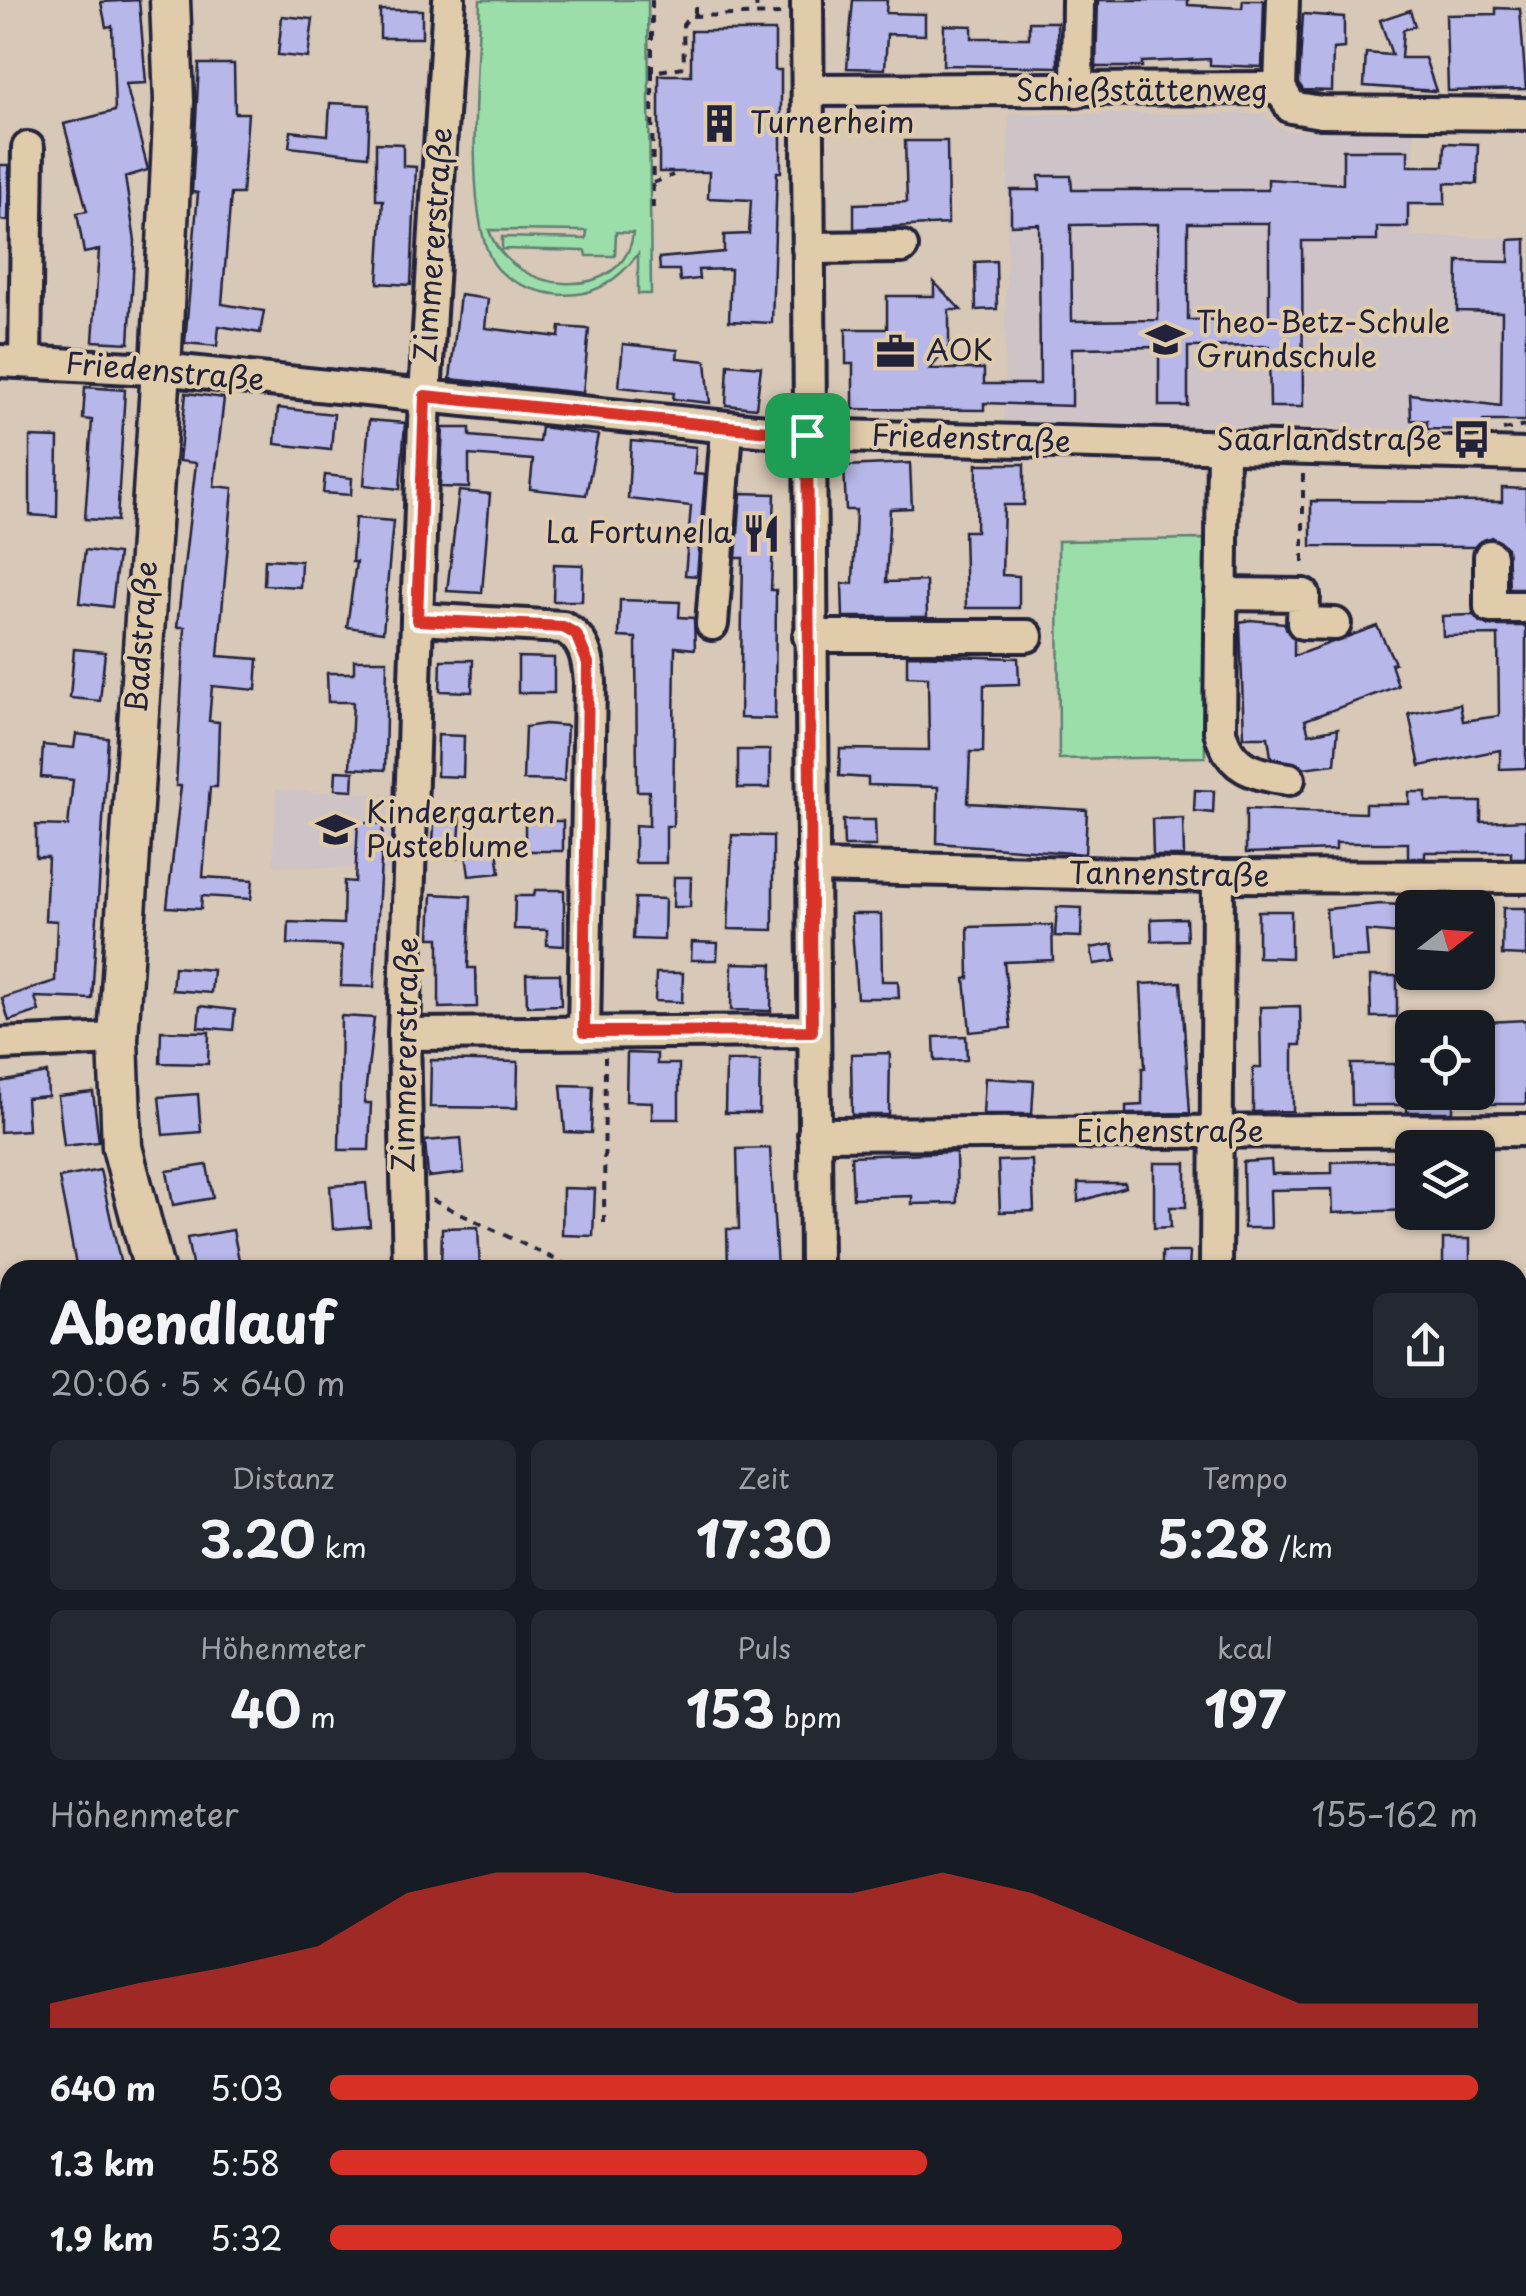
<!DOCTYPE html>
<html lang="de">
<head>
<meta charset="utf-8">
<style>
  :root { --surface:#171b24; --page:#242831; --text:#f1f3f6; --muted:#9ea1a6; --accent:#d93025 }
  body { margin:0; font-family:"Playpen Sans",sans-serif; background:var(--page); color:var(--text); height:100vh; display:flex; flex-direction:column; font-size:38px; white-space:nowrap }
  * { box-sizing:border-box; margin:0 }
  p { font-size:32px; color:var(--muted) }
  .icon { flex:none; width:55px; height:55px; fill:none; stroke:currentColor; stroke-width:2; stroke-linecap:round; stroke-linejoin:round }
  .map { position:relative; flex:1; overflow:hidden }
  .sheet { position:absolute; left:0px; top:1260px; width:1528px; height:1038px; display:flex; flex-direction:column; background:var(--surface); border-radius:30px 30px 0 0; box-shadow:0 2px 8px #0004 }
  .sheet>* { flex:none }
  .needle { width:65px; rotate:73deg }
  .buttons { position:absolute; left:1395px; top:890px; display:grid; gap:20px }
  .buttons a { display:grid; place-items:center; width:100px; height:100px; border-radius:15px; background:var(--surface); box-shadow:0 2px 8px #0004; font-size:50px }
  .pin { position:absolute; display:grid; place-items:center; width:85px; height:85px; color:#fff; margin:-42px; border-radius:20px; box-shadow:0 5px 15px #0006 }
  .round { display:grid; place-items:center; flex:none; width:105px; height:105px; border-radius:15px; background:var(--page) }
  .head { display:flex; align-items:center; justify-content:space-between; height:170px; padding:0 50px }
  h1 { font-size:55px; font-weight:700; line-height:75px }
  .stats { display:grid; grid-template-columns:repeat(3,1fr); gap:15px; height:170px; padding:10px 50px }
  .stats div { display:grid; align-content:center; border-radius:15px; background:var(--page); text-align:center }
  .stats b { font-size:50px; font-weight:700 }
  .stats small { font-size:28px; font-weight:400 }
  .stats p { font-size:28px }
  .chart { height:280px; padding:20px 50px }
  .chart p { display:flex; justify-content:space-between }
  .chart svg { width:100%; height:180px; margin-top:10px; fill:var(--accent); opacity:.7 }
  ul { padding:0 50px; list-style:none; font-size:32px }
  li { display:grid; grid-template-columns:160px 120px 1fr; align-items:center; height:75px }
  li i { height:25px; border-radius:12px; background:var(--accent) }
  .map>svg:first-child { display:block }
  .built { fill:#cec3c6 }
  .green { fill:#9cdea9; stroke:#5f8072; stroke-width:2.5; fill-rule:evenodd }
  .building { fill:#b7b7e9; stroke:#22223b; stroke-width:2.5; fill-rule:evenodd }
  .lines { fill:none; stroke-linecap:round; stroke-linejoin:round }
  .minor-casing { stroke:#22223b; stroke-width:38 }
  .major-casing { stroke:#22223b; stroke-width:45 }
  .path { stroke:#22223b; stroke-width:4; stroke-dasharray:8 8; stroke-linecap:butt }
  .minor { stroke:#e0ccab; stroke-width:30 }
  .major { stroke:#e0ccab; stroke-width:38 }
  .route-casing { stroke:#fff; stroke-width:20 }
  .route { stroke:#d93025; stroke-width:12 }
  .labels { text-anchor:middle; stroke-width:8; stroke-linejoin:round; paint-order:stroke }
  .street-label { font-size:30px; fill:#22223b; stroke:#e0ccab }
  .poi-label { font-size:30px; fill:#22223b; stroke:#e0ccab; text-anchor:start }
</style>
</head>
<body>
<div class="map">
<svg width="1526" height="2296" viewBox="0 0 1526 2296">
  <rect width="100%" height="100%" fill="#d8c8b7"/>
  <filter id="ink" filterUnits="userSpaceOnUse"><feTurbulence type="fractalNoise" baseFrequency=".01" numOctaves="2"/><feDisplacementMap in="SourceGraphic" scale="20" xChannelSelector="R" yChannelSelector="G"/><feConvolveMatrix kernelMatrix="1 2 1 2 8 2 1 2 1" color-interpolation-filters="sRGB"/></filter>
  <g filter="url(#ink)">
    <g class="built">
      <path d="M1009 114H1264L1283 131H1414L1411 237H1526V302L1502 303 1500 421 1481 430 1004 423Z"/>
      <path d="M276 790 400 795 396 871 273 865Z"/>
    </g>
    <g class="green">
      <path d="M480 0H648L651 294H638V254C617 282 591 299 554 294 534 291 506 282 494 264 463 216 478 61 480 0ZM489 230 587 231 586 239 502 237V249L586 251 587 256H615L616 232 633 233C625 304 511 297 489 230Z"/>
      <path d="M1204 539 1205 757 1059 759 1058 541Z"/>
      <path d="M1518 1833H1526V2296H1195L1189 2288H1518Z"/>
      <path d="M0 2134 10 2137V2182L0 2247Z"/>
      <path d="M307 2288H713V2296H311Z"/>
    </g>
    <g class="building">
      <path d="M139 0 146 83 126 84 148 170 125 177 135 241 129 343 93 341 99 250 84 253 77 213 87 211 64 124 115 111 112 26 106 27 101 2Z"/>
      <path d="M853 0H887L886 13 925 14V35L887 34 885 69 847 68Z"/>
      <path d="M1098 0H1188V5L1242 8 1243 0H1264L1262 67 1210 65V59L1142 62V67H1096Z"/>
      <path d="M1496 8 1520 9 1526 89 1448 91 1446 15 1496 14Z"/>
      <rect x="380" y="10" width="42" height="28"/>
      <path d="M1410 10 1415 26 1403 30 1401 58H1425L1436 91 1364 86 1366 53 1392 55 1380 20Z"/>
      <path d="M1303 14 1344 17V48L1333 49 1332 91 1303 90 1299 83Z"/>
      <path d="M282 16 313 19 308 58 278 55Z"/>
      <path d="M1029 22H1057L1058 67 943 65 944 25 972 26V38H1029Z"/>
      <path d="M691 31H775V70H781V172H777L772 323 729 321 731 269 698 270 699 279 680 281 679 270H660L659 258 724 252V235L749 234 751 200 708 198 709 172H659V75H691Z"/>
      <path d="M199 64H234L235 113H248L242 194H231L222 304 264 311 260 333 219 326 217 346 185 343 198 193 192 192Z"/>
      <path d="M330 103 370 105 368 156 289 147 291 131 328 135Z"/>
      <path d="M905 141H947L948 224 854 229V204L907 202Z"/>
      <path d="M376 143 403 144V166L416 167 411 285 378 283 383 200H376Z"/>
      <path d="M1445 143 1478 144 1477 184 1445 183V204H1408V227H1377V241H1302L1303 407H1270L1269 346 1188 347V406H1159V347L1072 348V406L984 403V410L853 409V364H846V329H887V296H934V282L961 310H949V346L930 369H984V384H1040L1039 224 1011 225V190H1040L1039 176H1071L1072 190H1268V179L1343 184V150H1408V166H1444ZM1188 223H1269V319L1188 320ZM1158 224V320L1072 321 1071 225Z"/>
      <path d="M0 165H9L8 221 0 220Z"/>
      <path d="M1526 239V421H1483L1481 430 1427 429V421L1411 420 1410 394 1501 406 1502 312 1457 311 1458 261 1509 262V240Z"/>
      <path d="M996 261 997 309 976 310 975 262Z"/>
      <path d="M460 295 488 299 485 328 559 337 560 327 589 329 583 393 450 379Z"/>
      <path d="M623 344 678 350 677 358 706 361 710 403 673 399 674 393 619 387Z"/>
      <path d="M728 364 761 367 756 408 726 405Z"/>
      <path d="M85 387 125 390 117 521 85 519 92 420 83 419Z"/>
      <path d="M186 393 224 398 214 486 233 488 218 656 258 659 256 690 212 686 209 721 219 722 217 787H210L203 877 253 880 251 899 202 896 201 909 167 907 181 786H176L185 627H177L196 463 179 461Z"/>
      <path d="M278 408 334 414 331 450 275 444Z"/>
      <path d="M369 420 405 423 400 489 364 485Z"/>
      <path d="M541 427 598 435 586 495 530 489 533 460 469 455V488L440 487 443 428H470V436L539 442Z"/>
      <path d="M30 437 58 438 57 517 30 515Z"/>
      <path d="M631 441 696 447 694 474 705 475 697 576 685 575 691 506 628 499Z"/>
      <path d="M910 463 912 508 890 509 886 582 926 581 927 617H843L842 584 853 583 856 510H846L844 466Z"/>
      <path d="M977 464H1024V505H1004L1002 575 1019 576V608H966L964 531H976Z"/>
      <path d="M325 475 352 478 351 495 323 493Z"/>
      <path d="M1502 488 1526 489V588H1509L1507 548 1491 537 1474 547 1311 546V501L1502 502Z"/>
      <path d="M459 491 490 494 482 593 447 591Z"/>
      <path d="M741 493 775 494 771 590H776L775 719 740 718 743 558H736Z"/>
      <path d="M355 518 393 521 383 632 347 627 356 562H352Z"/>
      <path d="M85 550 118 554 112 607 79 603Z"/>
      <path d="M265 559 301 561 300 587 264 585Z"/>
      <path d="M554 564 583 565 582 601H553Z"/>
      <path d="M620 600 680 602 679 617 694 618 695 649 675 647 673 826H666V863H635V825L649 826V791H637L636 638 619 637Z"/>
      <path d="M1473 615 1489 626H1526V768L1500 769V750L1420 766 1409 714 1460 704 1463 721 1499 716 1498 635 1443 636 1442 616Z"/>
      <path d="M1250 620 1284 623 1294 639V656L1377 626 1395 663 1391 664 1398 686 1305 720 1309 734 1338 728 1335 764 1303 768 1271 757 1268 737H1244L1240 622Z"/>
      <path d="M74 649 105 652 100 701 70 698Z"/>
      <path d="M907 655 1018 658 1019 684 984 685 983 752H970L968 803 1087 810 1085 854 937 843 938 787 868 785V778L839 776 840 749 929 750 928 677 907 676Z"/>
      <path d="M518 657 554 658V693H518Z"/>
      <path d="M354 660H387L385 770 350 768 353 702H328L327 673H354Z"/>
      <path d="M441 660H473L472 692 440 691Z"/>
      <path d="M545 724 567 726 564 781 523 780 525 727Z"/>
      <path d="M76 734 108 738 92 999 35 997 39 1011 9 1021 2 998 55 981 57 921 45 920 48 857H36V825L68 826 73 780 41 777 43 745 74 748Z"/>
      <path d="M438 735 464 736 463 777 437 776Z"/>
      <rect x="738" y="750" width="32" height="38"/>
      <path d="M336 771 354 772 353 790 335 789Z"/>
      <path d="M1195 790 1214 791 1213 813 1194 811Z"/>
      <path d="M1409 792H1426V802H1481V822L1526 820V858H1511V852H1425V858H1408V843H1336V850L1246 853V809L1365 813V804H1409Z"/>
      <path d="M435 811 461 813 458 858 432 857Z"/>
      <path d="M1183 818 1184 856H1153L1152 819Z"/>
      <path d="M843 820H875L876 846H844Z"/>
      <rect x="525" y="821" width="38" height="30"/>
      <path d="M358 822 383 824 374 987 341 986 342 946 288 944 289 922 343 924 344 881 355 882Z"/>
      <path d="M732 835 773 836V930L728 929Z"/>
      <path d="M497 850 500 873 469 876 466 854Z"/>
      <path d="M674 877H691L690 907H673Z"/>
      <path d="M535 890H564V946L547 945V930L514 929 515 896H534Z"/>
      <path d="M432 894 471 896 468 968H476L477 1007 439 1008V938H430Z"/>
      <path d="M635 898 665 899 664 940 633 939Z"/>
      <path d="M1381 904 1402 905 1400 934 1366 931 1368 957 1329 959 1326 909Z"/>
      <path d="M1057 907 1082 908 1081 937 1055 936Z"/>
      <path d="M1503 908H1526V956L1502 955Z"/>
      <path d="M1258 911H1291V958L1258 957Z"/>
      <path d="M851 914H881L882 981H898L899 998H857Z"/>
      <path d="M1186 918 1187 940 1152 941 1151 919Z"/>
      <path d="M1052 925 1053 960 1004 962 1011 1028 970 1032 965 979 969 978 968 927Z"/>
      <path d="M692 942 718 943 717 960H691Z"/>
      <path d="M1113 944 1116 961 1094 964 1091 948Z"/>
      <path d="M732 963 772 964 771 1011 731 1010Z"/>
      <path d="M174 967 213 970 211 993 172 990Z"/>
      <path d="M656 973H683L682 1002 655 1001Z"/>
      <path d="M526 974H560L561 1005 527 1006Z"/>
      <path d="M1370 976H1397V1017H1371Z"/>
      <path d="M1181 982 1190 1113 1126 1114V1106L1142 1105V1068H1145L1141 984Z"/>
      <path d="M200 1006 235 1010 233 1030 198 1027Z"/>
      <path d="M1300 1006 1301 1045H1293V1111L1253 1112V1068H1261L1260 1007Z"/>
      <path d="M341 1016 374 1018 364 1103H371L369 1150H339Z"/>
      <path d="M1526 1020V1104H1490L1487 1022Z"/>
      <path d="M161 1031 209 1032 208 1064 160 1063Z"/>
      <path d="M966 1036 967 1060 935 1061 934 1037Z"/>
      <path d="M627 1053 657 1054V1064H679V1119H652V1102L626 1101Z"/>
      <path d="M890 1053 889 1115H852L851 1054Z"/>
      <path d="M431 1060 518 1062 517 1108 430 1107Z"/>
      <path d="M726 1061H760L759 1113H725Z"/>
      <path d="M1351 1064H1395V1078L1412 1079V1092H1453V1112H1407V1105H1352Z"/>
      <path d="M47 1073 48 1096 26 1098 28 1130 0 1132V1082Z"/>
      <path d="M985 1078 1034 1081 1032 1114H983Z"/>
      <path d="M561 1085 593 1086 591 1133 565 1132Z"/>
      <path d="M93 1092 99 1142 64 1146 58 1096Z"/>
      <path d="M198 1094 201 1132 163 1135 159 1097Z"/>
      <path d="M461 1138 464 1173 428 1177 425 1141Z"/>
      <path d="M770 1148 777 1269H728L727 1229H739L737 1149Z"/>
      <path d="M956 1152 957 1203 912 1204V1196L853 1198 851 1156Z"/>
      <path d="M1032 1160 1034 1211 1000 1212 998 1161Z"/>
      <path d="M1271 1160 1272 1174 1332 1173V1162L1412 1160V1210L1333 1213 1332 1189 1270 1190 1271 1228H1244L1243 1162Z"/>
      <path d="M1154 1163H1186V1207H1170L1171 1227 1154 1228Z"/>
      <path d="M207 1165 213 1198 173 1205 167 1171Z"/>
      <path d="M100 1170 122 1270H77L59 1178Z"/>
      <path d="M366 1183 370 1226 333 1229 330 1186Z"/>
      <path d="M1078 1183H1125L1126 1187 1078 1202Z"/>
      <path d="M563 1188 595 1189 593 1236 562 1235Z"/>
      <path d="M478 1227 480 1270H441L442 1228Z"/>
      <path d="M233 1230 241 1270H193L187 1238Z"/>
      <rect x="1443" y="1239" width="27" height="31"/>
      <path d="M1162 1252H1190L1189 1270H1162Z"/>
    </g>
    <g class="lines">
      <defs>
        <g id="minor">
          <path d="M807 0 816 1270"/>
          <path d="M1283 0 1280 88 1291 107 1321 112 1526 114"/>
          <path d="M808 90 1280 88"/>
          <path d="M1077 91 1078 0"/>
          <path d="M808 248 902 247"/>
          <path d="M0 361 170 370 807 435 1526 455"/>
          <path d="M25 361 28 148"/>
          <path d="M1223 447 1220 731C1229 768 1255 775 1289 779"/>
          <path d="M1490 556V607H1526"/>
          <path d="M1221 594 1304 595 1303 623 1335 624"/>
          <path d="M417 619 563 627C585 639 588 658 590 682L584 1032"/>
          <path d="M712 624 727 430"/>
          <path d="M809 636H1027"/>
          <path d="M812 867 1218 876 1526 877"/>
          <path d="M404 1034 812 1031"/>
          <path d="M0 1044 118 1039"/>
          <path d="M814 1134 1526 1130"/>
          <path d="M409 1270 404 1034 417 619 425 396 449 0"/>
          <path d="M1216 1270 1218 876"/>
          <path d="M1518 1386H1526"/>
          <path d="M1518 1633 1526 1632"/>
          <path d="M0 1667 10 1677"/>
          <path d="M0 1731 10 1722"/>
          <path d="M1518 1820 1526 1821"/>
          <path d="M0 1968 10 1992"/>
          <path d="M291 2288 296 2296"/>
          <path d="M162 2296 199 2288"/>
        </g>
        <g id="major">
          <path d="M154 1270 122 1147 118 1039 161 369 174 101 170 0"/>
          <path d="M1081 2288 1084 2296"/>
        </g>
      </defs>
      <use href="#minor" class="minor-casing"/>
      <use href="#major" class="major-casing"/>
      <g class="path">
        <path d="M652 0V72L684 67 683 25 690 16 785 14"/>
        <path d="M756 0 757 14"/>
        <path d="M695 15V0"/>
        <path d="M652 72 653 216"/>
        <path d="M653 183 673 175"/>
        <path d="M1503 430 1526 426"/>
        <path d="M1303 474V569"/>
        <path d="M432 1200 577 1270"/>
        <path d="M604 1223 605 1057"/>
        <path d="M828 2288V2296"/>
        <path d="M1020 2288 1031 2296"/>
        <path d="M1170 2288 1174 2296"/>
        <path d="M1131 2293 1133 2296"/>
        <path d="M872 2296V2288"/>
      </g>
      <use href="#minor" class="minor"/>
      <use href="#major" class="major"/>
    </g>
  </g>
  <g class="lines" filter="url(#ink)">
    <defs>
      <path id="route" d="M425 396 807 435 812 1031 584 1032 588 663 576 634 563 627 417 620Z"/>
    </defs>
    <use href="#route" class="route-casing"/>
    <use href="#route" class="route"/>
  </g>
  <defs>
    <symbol id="building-bare" viewBox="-9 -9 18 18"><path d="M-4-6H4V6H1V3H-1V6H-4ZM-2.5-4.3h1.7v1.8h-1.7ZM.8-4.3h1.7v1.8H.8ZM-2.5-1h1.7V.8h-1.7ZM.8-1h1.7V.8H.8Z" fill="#22223b" stroke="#e0ccab" stroke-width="2.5" paint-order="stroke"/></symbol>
    <symbol id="school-bare" viewBox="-9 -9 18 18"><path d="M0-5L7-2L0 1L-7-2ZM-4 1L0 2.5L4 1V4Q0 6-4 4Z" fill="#22223b" stroke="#e0ccab" stroke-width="2.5" paint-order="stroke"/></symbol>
    <symbol id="office-bare" viewBox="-9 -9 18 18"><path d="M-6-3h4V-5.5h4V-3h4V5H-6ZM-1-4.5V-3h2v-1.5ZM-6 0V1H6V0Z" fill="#22223b" stroke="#e0ccab" stroke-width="2.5" paint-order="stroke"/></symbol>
    <symbol id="bus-bare" viewBox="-9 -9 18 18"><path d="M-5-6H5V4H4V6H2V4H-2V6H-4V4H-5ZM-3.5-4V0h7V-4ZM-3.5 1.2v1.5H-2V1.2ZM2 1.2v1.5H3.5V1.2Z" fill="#22223b" stroke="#e0ccab" stroke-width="2.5" paint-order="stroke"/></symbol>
    <symbol id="restaurant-bare" viewBox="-9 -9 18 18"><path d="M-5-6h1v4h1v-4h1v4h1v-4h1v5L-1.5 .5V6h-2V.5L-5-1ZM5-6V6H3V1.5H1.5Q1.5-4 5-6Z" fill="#22223b" stroke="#e0ccab" stroke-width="2.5" paint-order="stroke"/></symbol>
  </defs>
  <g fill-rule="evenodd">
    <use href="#building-bare" x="692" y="96" width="55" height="55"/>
    <use href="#school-bare" x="1138" y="312" width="55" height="55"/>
    <use href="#office-bare" x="868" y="324" width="55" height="55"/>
    <use href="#bus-bare" x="1444" y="412" width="55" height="55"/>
    <use href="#restaurant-bare" x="734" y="506" width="55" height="55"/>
    <use href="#school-bare" x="308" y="802" width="55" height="55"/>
  </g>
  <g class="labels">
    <g class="street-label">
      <text x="1142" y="101">Schießstättenweg</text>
      <text transform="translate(434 245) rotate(-86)" y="10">Zimmererstraße</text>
      <text transform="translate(165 372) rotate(5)" y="10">Friedenstraße</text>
      <text transform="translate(971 439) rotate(2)" y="10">Friedenstraße</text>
      <text transform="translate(142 637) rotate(-86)" y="10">Badstraße</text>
      <text transform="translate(1169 875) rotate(1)" y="10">Tannenstraße</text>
      <text transform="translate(406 1055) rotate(-89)" y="10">Zimmererstraße</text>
      <text x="1170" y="1142">Eichenstraße</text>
    </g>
    <g class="poi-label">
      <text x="750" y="133">Turnerheim</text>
      <text x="1196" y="333">Theo-Betz-Schule<tspan x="1196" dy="34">Grundschule</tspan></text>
      <text x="926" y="361">AOK</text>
      <text x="1442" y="450" text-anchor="end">Saarlandstraße</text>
      <text x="732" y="543" text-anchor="end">La Fortunella</text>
      <text x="366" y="823">Kindergarten<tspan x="366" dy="34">Pusteblume</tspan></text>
    </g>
  </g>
</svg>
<div class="buttons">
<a><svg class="needle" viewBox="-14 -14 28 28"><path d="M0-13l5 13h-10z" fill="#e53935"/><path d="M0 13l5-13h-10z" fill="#9ea1a6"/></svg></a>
<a><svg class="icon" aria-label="locate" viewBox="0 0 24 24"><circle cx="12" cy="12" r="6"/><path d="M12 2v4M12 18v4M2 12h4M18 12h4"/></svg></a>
<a><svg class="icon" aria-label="layers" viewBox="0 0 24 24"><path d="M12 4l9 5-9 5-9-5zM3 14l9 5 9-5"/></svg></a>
</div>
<div class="pin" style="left:807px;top:435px;background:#1e9e55"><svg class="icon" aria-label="arrive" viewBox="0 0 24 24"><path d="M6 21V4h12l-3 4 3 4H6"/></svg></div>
<section class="sheet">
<div class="head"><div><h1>Abendlauf</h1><p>20:06 · 5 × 640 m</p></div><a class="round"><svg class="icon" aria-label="share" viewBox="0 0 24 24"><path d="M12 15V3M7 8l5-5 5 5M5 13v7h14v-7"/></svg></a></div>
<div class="stats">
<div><p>Distanz</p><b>3.20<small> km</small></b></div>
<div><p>Zeit</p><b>17:30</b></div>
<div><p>Tempo</p><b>5:28<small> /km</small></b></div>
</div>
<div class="stats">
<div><p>Höhenmeter</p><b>40<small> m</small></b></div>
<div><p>Puls</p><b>153<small> bpm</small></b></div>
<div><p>kcal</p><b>197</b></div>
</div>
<div class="chart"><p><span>Höhenmeter</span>155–162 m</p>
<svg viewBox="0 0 160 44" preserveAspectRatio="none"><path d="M0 44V38L10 33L20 29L30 24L40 11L50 6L60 6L70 11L80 11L90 11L100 6L110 11L120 20L130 29L140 38L150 38L160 38V44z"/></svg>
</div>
<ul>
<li><b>640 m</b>5:03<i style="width:100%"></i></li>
<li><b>1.3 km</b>5:58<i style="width:52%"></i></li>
<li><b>1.9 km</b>5:32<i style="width:69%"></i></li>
</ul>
</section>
</div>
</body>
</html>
